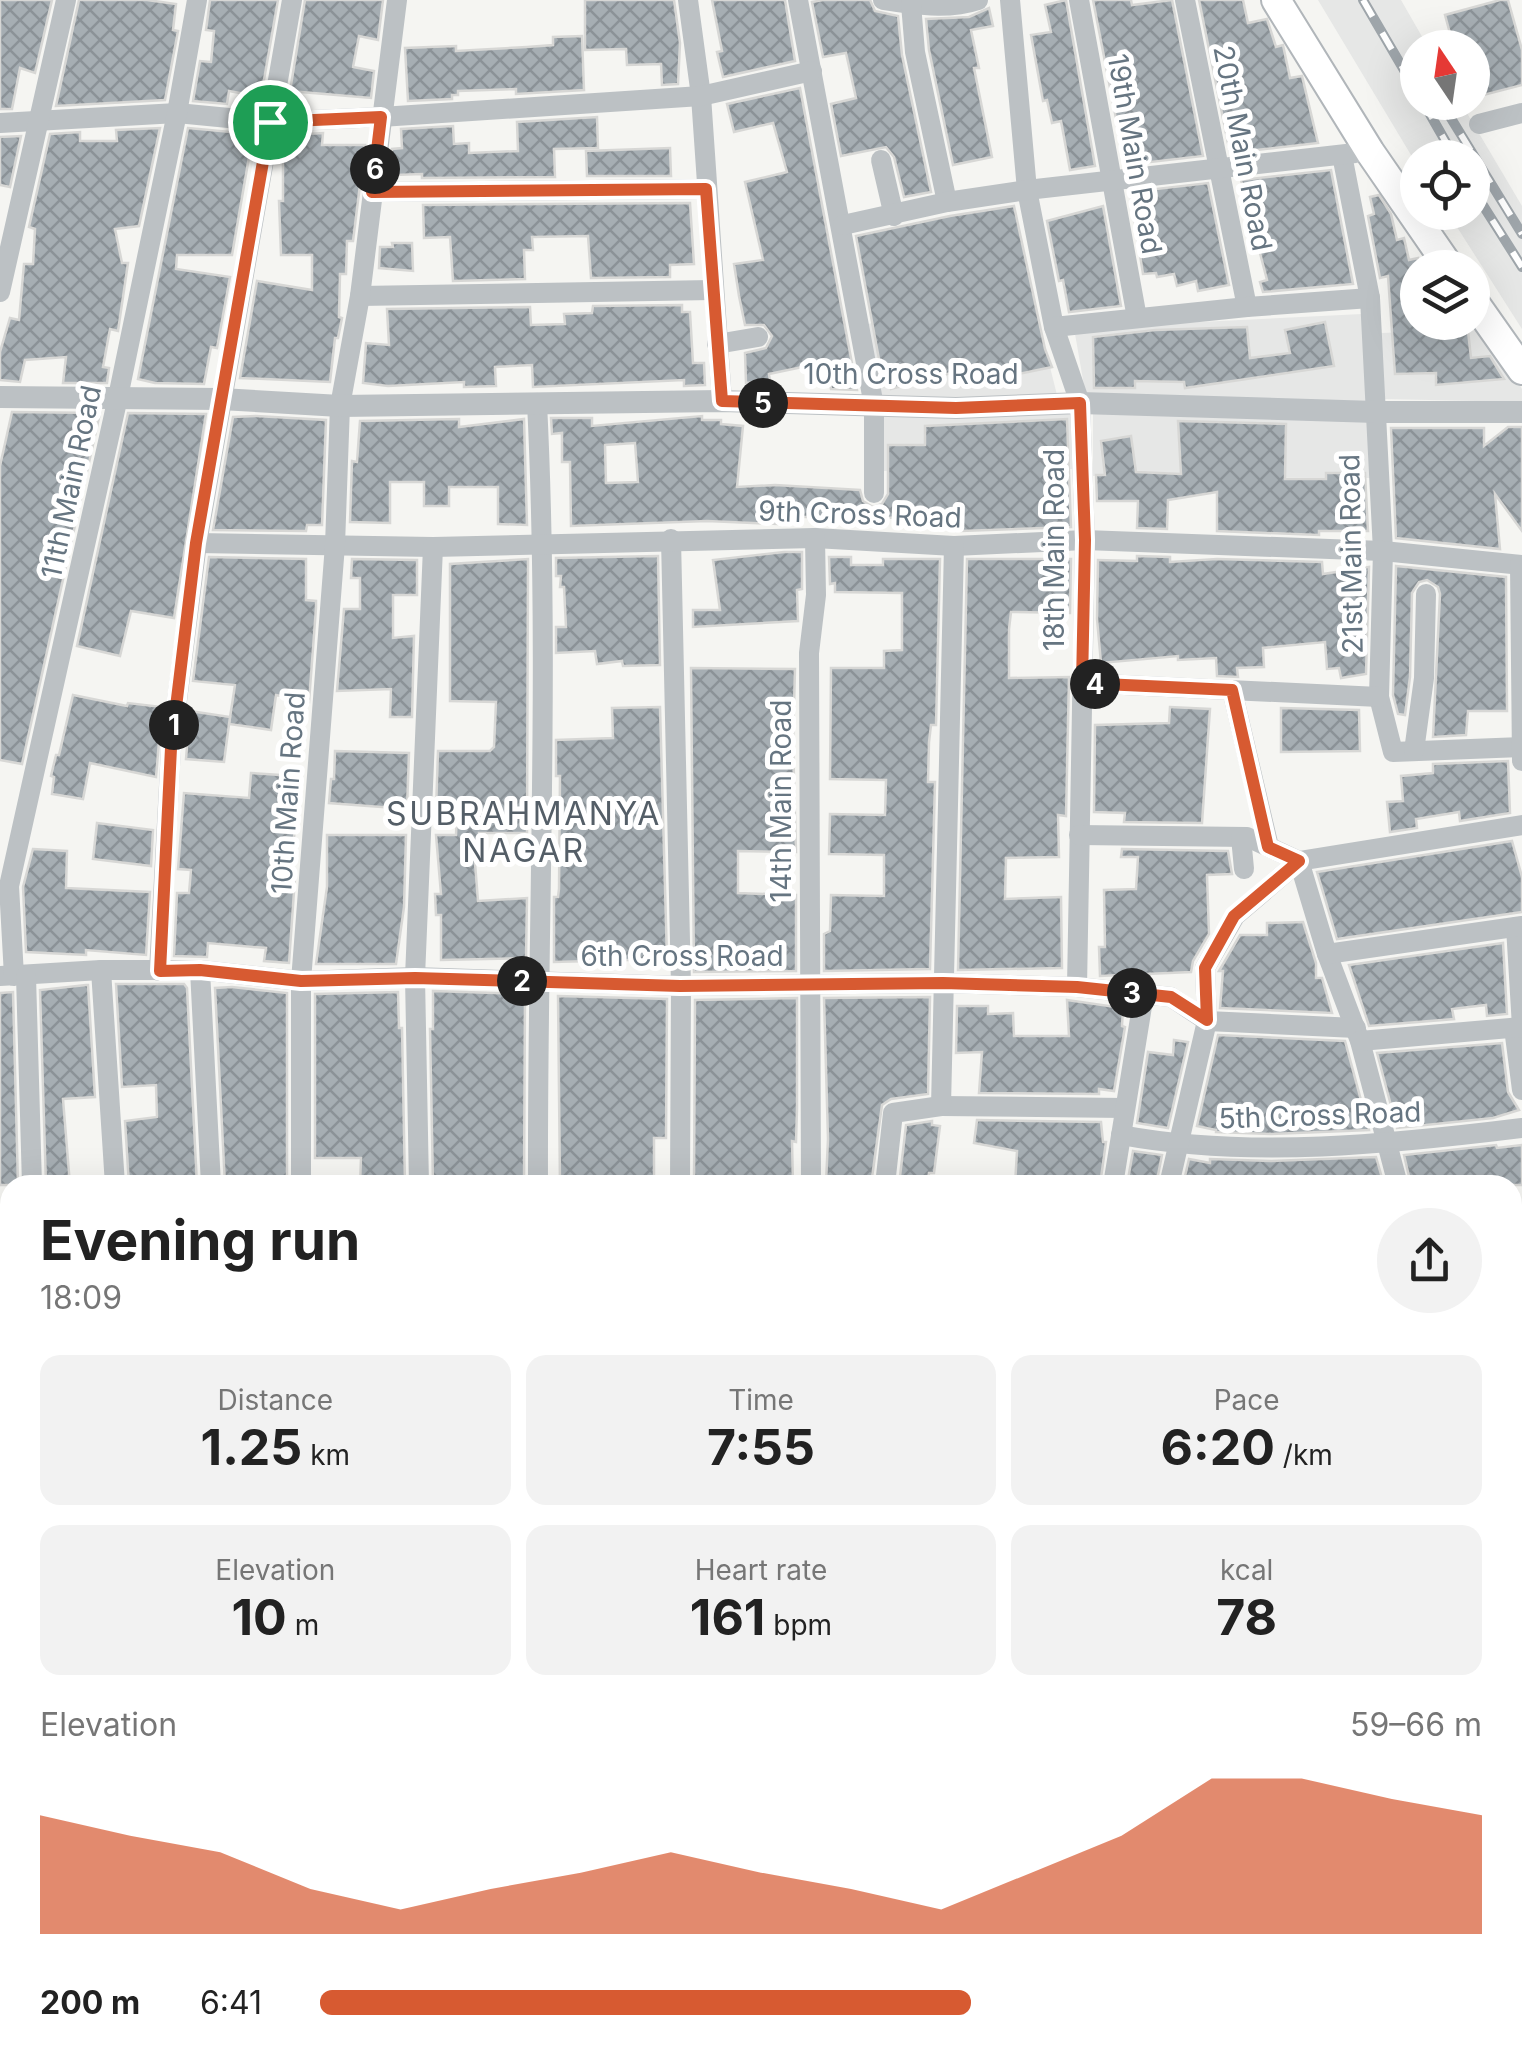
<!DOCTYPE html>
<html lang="en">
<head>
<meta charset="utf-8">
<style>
  :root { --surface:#fff; --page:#f2f2f2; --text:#222; --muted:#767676; --accent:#d75a31 }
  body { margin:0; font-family:Inter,sans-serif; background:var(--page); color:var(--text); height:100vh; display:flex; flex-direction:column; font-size:38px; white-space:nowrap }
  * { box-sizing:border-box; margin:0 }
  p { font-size:32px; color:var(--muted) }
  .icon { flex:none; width:55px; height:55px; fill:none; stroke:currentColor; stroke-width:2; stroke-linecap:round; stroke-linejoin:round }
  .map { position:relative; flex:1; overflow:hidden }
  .drawer { position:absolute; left:0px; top:1175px; width:1522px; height:885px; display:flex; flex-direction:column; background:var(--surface); border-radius:30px 30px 0 0; box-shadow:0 10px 40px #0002 }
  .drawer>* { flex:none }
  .needle { width:65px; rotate:347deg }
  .buttons { position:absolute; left:1400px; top:30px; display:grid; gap:20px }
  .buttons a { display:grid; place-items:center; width:90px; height:90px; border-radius:50%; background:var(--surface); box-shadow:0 10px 40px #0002; font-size:50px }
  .pin { position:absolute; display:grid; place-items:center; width:85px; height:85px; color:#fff; margin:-42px; border:5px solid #fff; border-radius:50%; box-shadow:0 2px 10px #0007 }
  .km { position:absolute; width:50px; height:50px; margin:-25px; border-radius:50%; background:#222; color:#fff; font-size:28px; line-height:50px; text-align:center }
  .round { display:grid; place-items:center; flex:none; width:105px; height:105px; border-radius:52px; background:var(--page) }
  .summary { display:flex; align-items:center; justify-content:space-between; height:170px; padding:0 40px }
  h1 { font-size:55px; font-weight:700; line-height:75px }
  .metrics { display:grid; grid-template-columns:repeat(3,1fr); gap:15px; height:170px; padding:10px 40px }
  .metrics div { display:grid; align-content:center; border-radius:20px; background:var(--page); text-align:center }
  .metrics b { font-size:50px; font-weight:700 }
  .metrics small { font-size:28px; font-weight:400 }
  .metrics p { font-size:28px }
  .chart { height:280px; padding:20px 40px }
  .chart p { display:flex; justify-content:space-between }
  .chart svg { width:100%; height:180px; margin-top:10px; fill:var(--accent); opacity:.7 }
  ul { padding:0 40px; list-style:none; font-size:32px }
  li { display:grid; grid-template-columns:160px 120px 1fr; align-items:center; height:75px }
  li i { height:25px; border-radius:12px; background:var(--accent) }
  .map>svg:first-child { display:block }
  .built { fill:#e6e7e6 }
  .building { fill:url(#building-cross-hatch); stroke:#d7d7d5; stroke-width:2.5; fill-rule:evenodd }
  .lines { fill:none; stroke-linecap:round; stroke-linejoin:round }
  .secondary-casing { stroke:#b1b6ba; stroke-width:32 }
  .minor { stroke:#bcc1c4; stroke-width:20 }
  .tertiary { stroke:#bcc1c4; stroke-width:22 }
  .secondary { stroke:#fff; stroke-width:28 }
  .rail-casing { stroke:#9ea5aa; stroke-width:10 }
  .rail { stroke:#fff; stroke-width:6; stroke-dasharray:19; stroke-linecap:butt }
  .route-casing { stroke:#fff; stroke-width:20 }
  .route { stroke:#d75a31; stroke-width:12 }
  .labels { text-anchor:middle; stroke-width:10; stroke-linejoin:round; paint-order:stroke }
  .street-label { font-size:28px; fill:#667581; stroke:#fff }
  .quarter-label { font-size:32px; letter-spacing:2.5px; fill:#545e67; stroke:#fff }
</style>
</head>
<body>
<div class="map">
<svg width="1522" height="2060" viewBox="0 0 1522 2060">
  <defs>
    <pattern id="building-cross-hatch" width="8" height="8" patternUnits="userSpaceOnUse" patternTransform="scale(2.5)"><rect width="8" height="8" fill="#a6aeb3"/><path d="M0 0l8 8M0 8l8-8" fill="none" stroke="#8b9297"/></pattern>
  </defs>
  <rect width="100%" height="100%" fill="#f5f5f2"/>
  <g class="built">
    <path d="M1318 0H1401L1428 47 1418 48V102L1461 103 1522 206V329L1448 213 1472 212V158H1418L1417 165Z"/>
    <path d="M924 310 1037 315 1058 399H880L868 324Z"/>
    <path d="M1362 314 1366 401 1086 397 1074 328Z"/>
    <path d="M1486 330 1522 389V402L1383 399 1380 333Z"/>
    <path d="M1076 410 1077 469 881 471V412Z"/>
    <path d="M1093 413 1374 414 1373 478 1093 476Z"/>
  </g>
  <g class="building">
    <path d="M0 0H52L35 73 20 68 12 109H0Z"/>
    <path d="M79 0H147L176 4 173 30 178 31 165 100 56 106Z"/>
    <path d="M210 0H278L261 97 229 91 227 104 193 101 200 61 211 62 214 31 206 30Z"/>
    <path d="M305 0H383L378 40 359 36 353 67 374 71 371 98 290 91Z"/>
    <path d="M585 0H674L680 43 678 84 662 85 661 64 627 65 626 49 585 50Z"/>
    <path d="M712 0H785L795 61 723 77 717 52 722 51Z"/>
    <path d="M823 0H870L875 11 898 16 902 55 931 192 904 197 894 157 886 147 841 156 831 104 856 98 846 53 823 57 812 2Z"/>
    <path d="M1066 0 1095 166 1070 170 1061 121 1052 123 1047 100 1043 101 1031 35 1051 32 1045 5Z"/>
    <path d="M1093 0H1131L1132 5 1172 0 1203 156 1125 165Z"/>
    <path d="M1199 0H1243L1248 23 1267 19 1276 47 1283 45 1290 78 1302 76 1318 143 1230 153Z"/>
    <path d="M1500 0H1508L1522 50V85L1472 98V48H1454L1445 15Z"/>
    <path d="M989 8 993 26 971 30 979 68H974L992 157 953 165 929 50 926 19 969 17Z"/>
    <path d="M582 36 584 90 516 94V89L458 91V95H452V99L408 101 405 48 456 46V51L527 47 553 45V37Z"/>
    <path d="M800 88 857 390 831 389 826 362 769 374 770 381 746 383 745 353 766 348 772 336 764 325H745L739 296 734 264 763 260 745 182 787 172 773 123 734 132 727 104Z"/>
    <path d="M597 117 598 148 554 149 555 177 422 178V174L395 175V170H390L392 149 402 148 401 129 453 126 454 144 469 143V153L518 151 517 122Z"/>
    <path d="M160 128 139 226 115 229 122 263H128L118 331 110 329 103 367 109 368 107 383H63L66 357 25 360 20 382 0 380V352L10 318 19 320 24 264H33L35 229 29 227 50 134 80 132V141H117L116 130Z"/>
    <path d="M188 128 253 134 232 255H177L176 269 230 277 217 348 211 347 204 384 155 383 138 379Z"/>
    <path d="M323 133 322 145H365L353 241H347L346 274H340L339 317 342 318 338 338H335L330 382 240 378 257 281 312 290V255H281L279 201H283V151H289L290 135Z"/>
    <path d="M21 136 10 187 0 185V137Z"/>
    <path d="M670 148 671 176H587L586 151Z"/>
    <path d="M1331 170 1353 284 1263 292 1260 282 1267 280 1241 180Z"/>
    <path d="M1208 183 1229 285 1198 291 1196 281 1177 286 1174 274 1157 277 1156 273 1143 274 1130 192Z"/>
    <path d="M1379 195 1391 214 1397 240 1404 238 1409 260 1418 258V322H1467L1471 358 1490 356 1504 379 1436 385V373L1395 374 1388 276 1380 278 1368 216 1374 214 1370 197Z"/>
    <path d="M690 203 694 264 670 265V277L591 278 588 236 532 237 533 250H524L525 279 453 281 450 237 424 238 423 205Z"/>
    <path d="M1014 206 1045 349 1052 367 955 387 951 373 891 389 890 385 884 386 856 236 950 216Z"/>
    <path d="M1103 206 1121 306 1069 312 1063 280 1059 281 1047 221Z"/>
    <path d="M392 243H412L413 271 379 268 380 247H393Z"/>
    <path d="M682 305V312H690L693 363H704L705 385 684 386V380L533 387 532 365 495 367 496 386 464 387V382L388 386 363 383 366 343 389 345 387 309 530 307 531 325 565 324 564 314 592 313 593 306Z"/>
    <path d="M1325 322 1334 366 1185 388 1184 382 1135 381V388H1094L1093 337 1155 330 1247 327 1250 358 1290 353 1285 330Z"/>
    <path d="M12 412 100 413 22 764 0 760V466Z"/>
    <path d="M128 413 206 414 174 618 131 611 120 656 77 646Z"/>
    <path d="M256 416 326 420 322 525H307L306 531 213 530 233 417Z"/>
    <path d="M702 416V420H721V424L743 426 737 487 775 485 860 490 863 501 873 507 882 504 888 494V445H925V426L1067 419 1071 527 961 531 960 523 921 524V516L868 519 776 516 777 524 707 521 571 526 570 462H562V433L552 434 551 418H592V426ZM635 443 638 482 606 483 605 445Z"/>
    <path d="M459 419V427L524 419 527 525 498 524V487H449V506H424V482H390V523L350 522 352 461 357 462 360 421Z"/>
    <path d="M1178 421 1286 424 1285 479H1326V473H1365L1368 531H1319V535L1217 531V492L1168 500 1167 529 1137 528 1138 501H1097L1096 475H1105L1101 441 1131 436 1136 472 1181 474Z"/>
    <path d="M1508 427H1522V531L1495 494 1500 549 1396 538 1391 428H1484V446Z"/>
    <path d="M784 552H802V589L797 590 798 621 693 627V610H720L713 560Z"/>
    <path d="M658 556 660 665 623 666 622 661 597 664 595 651 556 653V627H566L564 587H560L561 576H556V558Z"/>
    <path d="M1137 556 1170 557V562L1217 559 1322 562 1323 574 1369 567 1366 674 1341 678 1339 668 1327 669 1325 642 1263 648 1264 667 1237 668 1238 677 1217 676 1216 658 1178 660V656L1101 663 1097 619 1098 560 1137 561Z"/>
    <path d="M209 557 306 559V600L316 601V608L309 702 276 695 271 730 229 724 235 685 193 681Z"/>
    <path d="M829 557H851V565H883V559H940L936 725H931L929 742 928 782H935L930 969 824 971V934L830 931 831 895 884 896V855L829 854 830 814 885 815 886 780 830 779 831 668H884V651L902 650V593L835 592V583L830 584Z"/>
    <path d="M352 559 417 560V595H393V638L414 636 412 717H390L391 689 337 691 344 609H360V578H351Z"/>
    <path d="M528 559 527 833H479V863H475L478 901 527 898 526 958 441 960V915H436L435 894H441L436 835H456L457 812 436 811 438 751H490L494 747 496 702 450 701V564Z"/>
    <path d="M967 559H1071L1070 613 1011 612 1009 629V678L1069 677 1066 816 1058 815 1059 857 1006 858 1005 899 1061 897 1062 968 958 970Z"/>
    <path d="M1396 566 1506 577 1507 711H1468L1466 735 1433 737 1440 594 1438 587 1427 580 1419 582 1412 593 1410 677 1405 715 1398 714 1393 695Z"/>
    <path d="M691 668 795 669 793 743 796 852 738 851V893L796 895V971L694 972Z"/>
    <path d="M73 695 127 706 128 703 162 707 156 777 90 763 83 799 52 794 54 777 51 776 56 755H59Z"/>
    <path d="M660 707 667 959 554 962V897H558L559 889 560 776H556V740L613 738 612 708Z"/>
    <path d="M1170 707 1210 709 1202 823 1124 822 1125 813 1094 812 1095 725 1169 723Z"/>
    <path d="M1281 708 1359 710 1360 751 1281 752Z"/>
    <path d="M190 711 230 717 224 762 186 759Z"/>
    <path d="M335 751 409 753 407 809 329 803 331 779H334Z"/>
    <path d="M1508 761 1510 813 1460 821 1459 812 1416 819 1417 828 1390 832 1387 802 1403 801 1401 776 1433 773V764Z"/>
    <path d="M251 773 295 776 292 810 298 811 288 876 295 877 289 963 264 961 266 948 208 943 207 957 174 956 177 893H189L191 870 178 869 184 793 249 798Z"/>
    <path d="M97 823 153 830 151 866 93 859Z"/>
    <path d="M327 835H406L404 907 396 964H316L327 887Z"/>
    <path d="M1512 841 1522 877V912L1337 939 1317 872Z"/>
    <path d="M33 849 67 851 66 888 150 892 146 955 86 950V955L26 952 23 887Z"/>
    <path d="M1122 849 1228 851 1232 874 1207 875 1209 934 1193 961 1191 972 1100 976 1099 947H1105L1104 890 1136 889 1138 857H1121Z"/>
    <path d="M1303 922 1316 963V978H1322L1332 1013 1220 1008 1223 971H1219L1240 935H1267V923Z"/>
    <path d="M1503 943 1507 1014 1487 1016 1486 1005 1452 1009 1454 1019 1369 1026 1349 965Z"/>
    <path d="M116 984H184L187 988 197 1185H129L125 1121 157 1117 156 1085 122 1087Z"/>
    <path d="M86 985H88L95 1097 63 1099 70 1185H46L40 990Z"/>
    <path d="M232 987 287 993V1185H225L215 988Z"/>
    <path d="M433 991 525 994 524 1185H433L430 1029H433Z"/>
    <path d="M13 992 18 1185H0V993Z"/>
    <path d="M398 992 399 1028H402L405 1185H360L361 1158H315V994Z"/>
    <path d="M558 996 667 999 666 1138H654V1185H560Z"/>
    <path d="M930 997 928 1094 891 1099 882 1105 871 1185 826 1183 828 1139 824 998Z"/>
    <path d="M797 998V1109L796 1142 792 1141 793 1185H694L695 1000Z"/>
    <path d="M1067 1000 1123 1008 1122 1026 1125 1027 1114 1091 1099 1089V1094L979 1093 982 1052 956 1053 957 1006H988V1014L1013 1013 1014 1036H1069Z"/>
    <path d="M1218 1035 1345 1041 1369 1130 1271 1134 1216 1132V1130L1197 1126Z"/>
    <path d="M1174 1040 1188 1042 1168 1128 1137 1123 1148 1052 1173 1055Z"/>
    <path d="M1502 1043 1508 1092 1519 1110 1493 1118 1397 1128 1377 1053Z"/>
    <path d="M977 1120 1101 1122 1103 1142H1106L1100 1185H1015L1017 1151 974 1143Z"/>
    <path d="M932 1121V1125L940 1126 934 1173H929L928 1185H899L906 1125Z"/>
    <path d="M1496 1145 1497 1148 1522 1145V1185H1411L1404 1155Z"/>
    <path d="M1133 1151 1162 1155 1156 1185H1127Z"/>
    <path d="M1376 1157 1384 1185H1183L1189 1159 1210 1163V1159L1271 1161Z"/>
  </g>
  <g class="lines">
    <defs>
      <g id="secondary">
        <path d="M1276 0 1370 152 1450 268"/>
        <path d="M1472 299 1522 370"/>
      </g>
    </defs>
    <use href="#secondary" class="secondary-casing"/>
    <g class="minor">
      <path d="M688 0 701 96 722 401"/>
      <path d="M798 0 874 406V493"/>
      <path d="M883 0C914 5 949 10 978 0"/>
      <path d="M1010 0 1027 190 1054 327 1080 403 1085 540 1077 987"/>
      <path d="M1079 0 1137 318"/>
      <path d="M1185 0 1247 307"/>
      <path d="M911 4 915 52 947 202"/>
      <path d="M0 123 177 113 270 122 381 117 701 96 812 71"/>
      <path d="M1479 124 1522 113"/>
      <path d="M1342 155 1370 298 1383 551 1379 697 1393 752 1522 747"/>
      <path d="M881 160 894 216"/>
      <path d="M372 192 706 189"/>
      <path d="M843 225 947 202 1027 190 1355 153"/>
      <path d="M0 292 66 0"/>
      <path d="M360 296 712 290"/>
      <path d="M1054 327 1247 307 1370 298"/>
      <path d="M717 344 758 337"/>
      <path d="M537 403C550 663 537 925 538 1185"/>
      <path d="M671 539 681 986 680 1185"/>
      <path d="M197 543 433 547 815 538 954 546 1085 540 1383 551 1522 565"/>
      <path d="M1520 565 1522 761"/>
      <path d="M1082 683 1379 697"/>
      <path d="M1232 690 1269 847"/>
      <path d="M1414 751 1424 678 1426 594"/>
      <path d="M1079 835 1247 837 1299 861 1327 954 1360 1041 1398 1185"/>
      <path d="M1241 837 1244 869"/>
      <path d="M1516 927 1522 1027"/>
      <path d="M1327 954 1522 926"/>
      <path d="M101 970 115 1185"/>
      <path d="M200 970 211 1185"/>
      <path d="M159 971 171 748 197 543 292 0"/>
      <path d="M0 976 101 970H200L301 981 415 977 681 986 943 983 1077 987 1171 997 1207 1021 1356 1028"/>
      <path d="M14 976 9 886 118 397 177 113 197 0"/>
      <path d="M26 976 32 1185"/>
      <path d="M1514 1028 1522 1090"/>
      <path d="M1360 1041 1522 1027"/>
      <path d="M941 1106 1125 1108"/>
      <path d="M1121 1135C1250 1159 1393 1144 1522 1128"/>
      <path d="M301 1185V981L335 545 340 406 360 296 397 0"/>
      <path d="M419 1185 415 977 433 547"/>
      <path d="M811 1185 809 653 816 595 815 538"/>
      <path d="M885 1185 893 1113 941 1106 954 546"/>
      <path d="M1113 1185 1144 994"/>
      <path d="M1169 1185 1207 1021 1205 968 1235 916 1299 861 1522 825"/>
      <path d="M1512 1238 1522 1237"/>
      <path d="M1512 1347 1522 1346"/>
      <path d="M0 1467 10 1466"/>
      <path d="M1512 1469 1522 1468"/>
      <path d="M1512 1548 1522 1639"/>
      <path d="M1512 1748 1522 1747"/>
      <path d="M0 1839H10"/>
      <path d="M1512 1935 1522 1934"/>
      <path d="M64 2050V2060"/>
      <path d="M172 2050 173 2060"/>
      <path d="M281 2050V2060"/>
      <path d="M395 2050 396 2060"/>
      <path d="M546 2050 547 2060"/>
      <path d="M690 2050 691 2060"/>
      <path d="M1040 2050V2060"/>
      <path d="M1220 2050V2060"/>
      <path d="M645 2060 649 2050"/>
      <path d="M792 2060 793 2050"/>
      <path d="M847 2060V2050"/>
      <path d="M953 2060V2050"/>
    </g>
    <path class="tertiary" d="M0 397 221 399 340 406 722 401 956 408 1080 403 1376 412H1522"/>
    <use href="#secondary" class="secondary"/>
    <defs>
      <g id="rail">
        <path d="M1363 0 1418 94"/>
        <path d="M1423 102 1455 158"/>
        <path d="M1441 102 1522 234"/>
        <path d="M1472 188 1522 267"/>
      </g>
    </defs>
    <use href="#rail" class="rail-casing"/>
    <use href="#rail" class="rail"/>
  </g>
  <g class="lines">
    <defs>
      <path id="route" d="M381 117 372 192 706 189 722 401 956 408 1080 403 1085 540 1082 683 1232 690 1268 847 1299 861 1234 916 1205 968 1207 1020 1171 997 1077 987 943 983 680 986 415 978 301 981 200 970 160 971 171 748 196 543 270 122Z"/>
    </defs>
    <use href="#route" class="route-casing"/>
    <use href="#route" class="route"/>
  </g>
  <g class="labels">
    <g class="street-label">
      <text transform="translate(1243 148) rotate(79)" y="10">20th Main Road</text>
      <text transform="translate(1135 154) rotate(80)" y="10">19th Main Road</text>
      <text x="911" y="384">10th Cross Road</text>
      <text transform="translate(71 482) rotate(-78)" y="10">11th Main Road</text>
      <text transform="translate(860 514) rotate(2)" y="10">9th Cross Road</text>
      <text transform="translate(1054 550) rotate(-90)" y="10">18th Main Road</text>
      <text transform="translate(1351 554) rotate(-91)" y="10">21st Main Road</text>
      <text transform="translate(288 793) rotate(-86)" y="10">10th Main Road</text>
      <text transform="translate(781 801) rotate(-90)" y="10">14th Main Road</text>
      <text x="682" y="966">6th Cross Road</text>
      <text transform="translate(1320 1115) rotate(-2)" y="10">5th Cross Road</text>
    </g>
    <g class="quarter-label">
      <text x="524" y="825">SUBRAHMANYA<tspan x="524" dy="37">NAGAR</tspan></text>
    </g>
  </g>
</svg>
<div class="buttons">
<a><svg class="needle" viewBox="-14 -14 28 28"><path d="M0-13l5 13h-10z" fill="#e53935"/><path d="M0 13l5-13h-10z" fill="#767676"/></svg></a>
<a><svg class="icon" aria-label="locate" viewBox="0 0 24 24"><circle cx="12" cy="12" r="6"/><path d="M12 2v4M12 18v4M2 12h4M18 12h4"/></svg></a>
<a><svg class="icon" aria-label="layers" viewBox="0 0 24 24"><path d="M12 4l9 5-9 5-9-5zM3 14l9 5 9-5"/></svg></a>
</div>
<div class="pin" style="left:270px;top:122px;background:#1e9e55"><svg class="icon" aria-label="arrive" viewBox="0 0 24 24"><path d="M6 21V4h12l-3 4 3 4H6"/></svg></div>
<b class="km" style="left:174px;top:725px">1</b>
<b class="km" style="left:522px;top:981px">2</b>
<b class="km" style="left:1132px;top:993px">3</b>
<b class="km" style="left:1095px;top:684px">4</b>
<b class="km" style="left:763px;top:403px">5</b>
<b class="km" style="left:375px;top:169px">6</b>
<section class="drawer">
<div class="summary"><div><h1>Evening run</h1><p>18:09</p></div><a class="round"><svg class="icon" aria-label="share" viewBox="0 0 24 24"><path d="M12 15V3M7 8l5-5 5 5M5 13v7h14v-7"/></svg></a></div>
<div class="metrics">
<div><p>Distance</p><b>1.25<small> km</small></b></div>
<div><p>Time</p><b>7:55</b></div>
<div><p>Pace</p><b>6:20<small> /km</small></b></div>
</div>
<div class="metrics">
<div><p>Elevation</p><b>10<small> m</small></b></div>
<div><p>Heart rate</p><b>161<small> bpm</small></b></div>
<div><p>kcal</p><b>78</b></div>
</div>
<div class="chart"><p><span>Elevation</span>59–66 m</p>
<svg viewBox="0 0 160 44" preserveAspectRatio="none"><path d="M0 44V15L10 20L20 24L30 33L40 38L50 33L60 29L70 24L80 29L90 33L100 38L110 29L120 20L130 6L140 6L150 11L160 15V44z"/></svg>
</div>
<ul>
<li><b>200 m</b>6:41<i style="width:56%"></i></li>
</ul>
</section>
</div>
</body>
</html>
